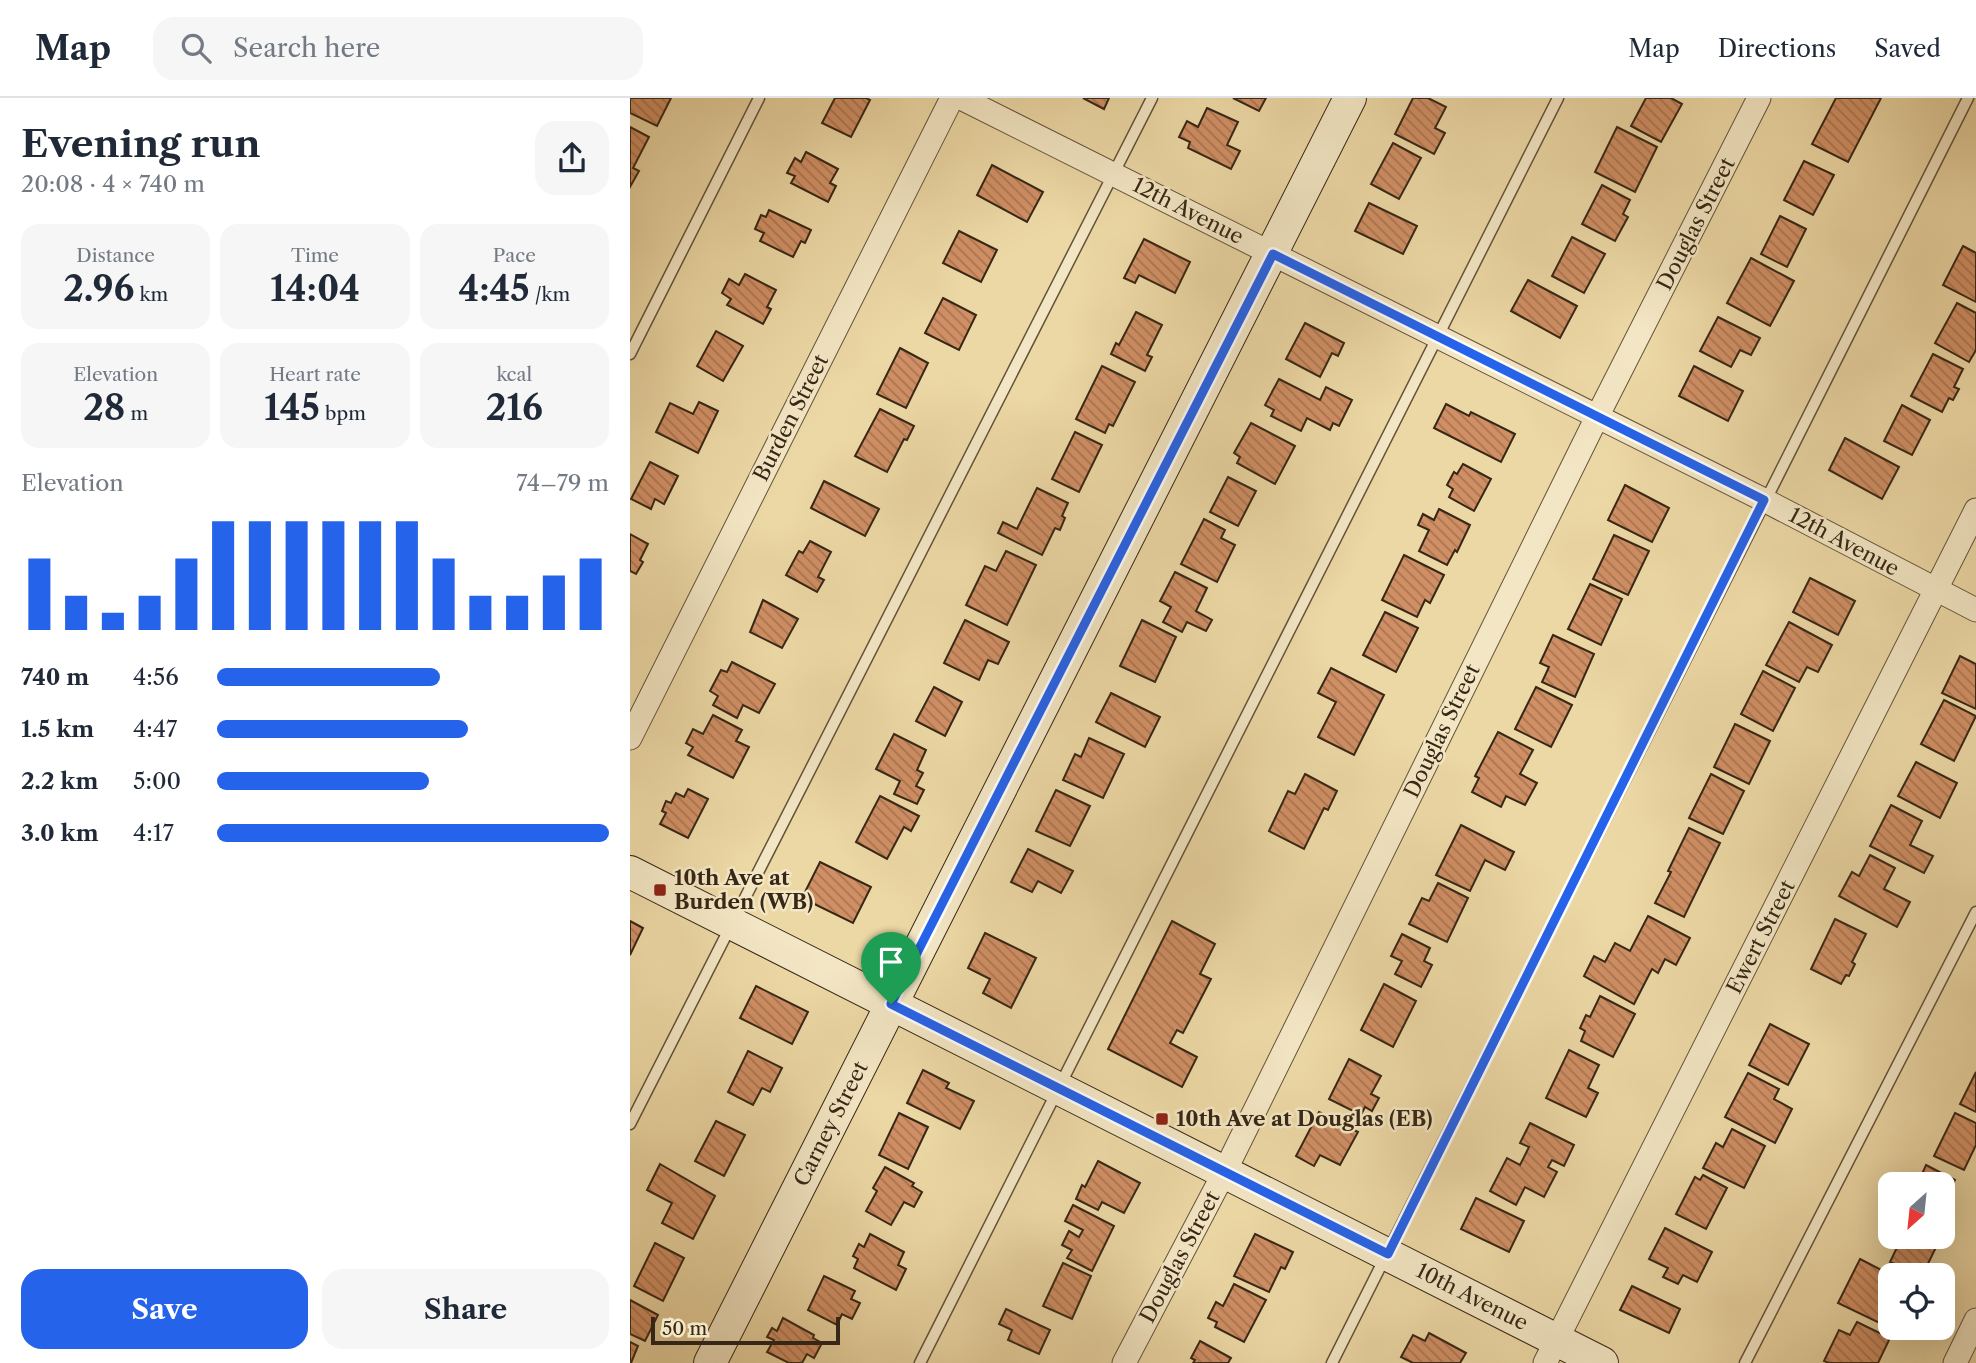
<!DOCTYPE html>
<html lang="en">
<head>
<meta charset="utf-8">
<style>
  :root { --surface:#fff; --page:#f6f6f7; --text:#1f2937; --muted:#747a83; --line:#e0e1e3; --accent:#2563eb }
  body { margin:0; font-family:"Libre Caslon Text",serif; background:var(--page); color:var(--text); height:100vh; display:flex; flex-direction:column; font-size:26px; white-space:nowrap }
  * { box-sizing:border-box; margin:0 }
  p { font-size:23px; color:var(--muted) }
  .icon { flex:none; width:38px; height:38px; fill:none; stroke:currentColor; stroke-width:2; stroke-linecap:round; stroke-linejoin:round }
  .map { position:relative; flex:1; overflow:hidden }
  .details { display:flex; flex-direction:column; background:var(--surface); width:630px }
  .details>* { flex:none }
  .needle { width:46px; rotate:207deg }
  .controls { position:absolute; left:1248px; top:1074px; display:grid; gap:14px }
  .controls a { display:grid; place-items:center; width:77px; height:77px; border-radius:14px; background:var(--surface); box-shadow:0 7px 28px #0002; font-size:35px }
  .scale { position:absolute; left:21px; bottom:18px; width:189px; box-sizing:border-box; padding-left:7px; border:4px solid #372716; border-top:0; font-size:19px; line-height:24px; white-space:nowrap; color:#372716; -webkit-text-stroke:5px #f3e6c4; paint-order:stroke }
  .pin { position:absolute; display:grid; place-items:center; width:60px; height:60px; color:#fff; margin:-72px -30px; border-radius:50% 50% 50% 0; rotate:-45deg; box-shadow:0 0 7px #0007 }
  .pin .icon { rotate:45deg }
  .round { display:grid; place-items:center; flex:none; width:74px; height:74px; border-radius:21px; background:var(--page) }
  .headline { display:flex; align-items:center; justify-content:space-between; height:119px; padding:0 21px }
  h1 { font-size:38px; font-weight:800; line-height:52px }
  .figures { display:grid; grid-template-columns:repeat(3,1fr); gap:10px; height:119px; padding:7px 21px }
  .figures div { display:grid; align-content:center; border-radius:18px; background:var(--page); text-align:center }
  .figures b { font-size:35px; font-weight:800 }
  .figures small { font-size:19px; font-weight:400 }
  .figures p { font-size:19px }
  .chart { height:196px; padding:14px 21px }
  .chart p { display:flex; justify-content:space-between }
  .chart svg { width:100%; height:126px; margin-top:7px; stroke:var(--accent); stroke-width:6 }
  .button { display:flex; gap:14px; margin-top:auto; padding:14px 21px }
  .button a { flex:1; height:80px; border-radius:21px; background:var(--accent); color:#fff; font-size:28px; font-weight:800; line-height:80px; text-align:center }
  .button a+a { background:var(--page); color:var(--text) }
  ul { padding:0 21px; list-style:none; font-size:23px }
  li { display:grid; grid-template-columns:112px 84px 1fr; align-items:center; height:52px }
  li i { height:18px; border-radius:9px; background:var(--accent) }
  header { display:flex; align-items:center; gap:42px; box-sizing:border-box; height:98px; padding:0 35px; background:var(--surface); border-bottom:2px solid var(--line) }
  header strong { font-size:33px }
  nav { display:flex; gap:38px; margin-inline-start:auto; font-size:24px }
  .search { width:490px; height:63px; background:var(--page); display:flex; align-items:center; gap:18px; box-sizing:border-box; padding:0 24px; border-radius:21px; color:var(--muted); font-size:26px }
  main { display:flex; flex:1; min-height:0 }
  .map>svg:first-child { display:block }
  .building { fill:url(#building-back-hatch); stroke:#372716; stroke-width:2 }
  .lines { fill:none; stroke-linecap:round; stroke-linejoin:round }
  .lane-casing { stroke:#64533a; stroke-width:13 }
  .street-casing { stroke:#64533a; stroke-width:25 }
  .secondary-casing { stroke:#372716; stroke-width:34 }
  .lane { stroke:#f3e6c4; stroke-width:10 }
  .street { stroke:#f3e6c4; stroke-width:23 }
  .secondary { stroke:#f3e6c4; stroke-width:32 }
  .route-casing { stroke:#fff; stroke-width:14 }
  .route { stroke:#2563eb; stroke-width:9 }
  .poi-dot { fill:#8f2418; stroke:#f3e6c4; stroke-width:2.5 }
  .labels { text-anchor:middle; stroke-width:5; stroke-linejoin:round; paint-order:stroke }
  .street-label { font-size:21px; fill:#372716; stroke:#f3e6c4 }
  .poi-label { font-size:21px; font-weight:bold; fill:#372716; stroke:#f3e6c4; text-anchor:start }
</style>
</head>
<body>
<header>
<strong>Map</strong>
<div class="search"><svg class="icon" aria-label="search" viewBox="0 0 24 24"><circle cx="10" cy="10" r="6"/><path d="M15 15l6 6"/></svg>Search here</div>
<nav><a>Map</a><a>Directions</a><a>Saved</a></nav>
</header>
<main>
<section class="details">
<div class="headline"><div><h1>Evening run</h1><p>20:08 · 4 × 740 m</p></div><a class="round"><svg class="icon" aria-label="share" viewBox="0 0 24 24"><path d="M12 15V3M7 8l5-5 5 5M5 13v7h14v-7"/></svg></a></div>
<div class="figures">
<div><p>Distance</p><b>2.96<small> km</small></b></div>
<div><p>Time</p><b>14:04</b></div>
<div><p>Pace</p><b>4:45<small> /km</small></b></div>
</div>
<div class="figures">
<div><p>Elevation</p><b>28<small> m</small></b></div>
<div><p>Heart rate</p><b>145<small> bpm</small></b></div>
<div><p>kcal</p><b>216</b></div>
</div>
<div class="chart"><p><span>Elevation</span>74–79 m</p>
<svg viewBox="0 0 160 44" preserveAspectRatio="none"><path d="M5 44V19M15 44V32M25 44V38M35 44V32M45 44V19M55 44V6M65 44V6M75 44V6M85 44V6M95 44V6M105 44V6M115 44V19M125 44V32M135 44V32M145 44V25M155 44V19"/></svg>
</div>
<ul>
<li><b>740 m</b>4:56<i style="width:57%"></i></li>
<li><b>1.5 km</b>4:47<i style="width:64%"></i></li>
<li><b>2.2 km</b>5:00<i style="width:54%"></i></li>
<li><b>3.0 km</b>4:17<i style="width:100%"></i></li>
</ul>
<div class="button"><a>Save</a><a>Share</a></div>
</section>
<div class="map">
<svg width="1346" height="1265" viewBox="0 0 1346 1265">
  <defs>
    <pattern id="building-back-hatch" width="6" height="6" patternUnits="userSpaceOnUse" patternTransform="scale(1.75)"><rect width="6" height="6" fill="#d08f64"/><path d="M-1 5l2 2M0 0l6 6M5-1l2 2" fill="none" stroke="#aa7551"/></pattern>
  </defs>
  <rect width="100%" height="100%" fill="#ecd8a5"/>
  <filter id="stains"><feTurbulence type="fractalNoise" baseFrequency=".00286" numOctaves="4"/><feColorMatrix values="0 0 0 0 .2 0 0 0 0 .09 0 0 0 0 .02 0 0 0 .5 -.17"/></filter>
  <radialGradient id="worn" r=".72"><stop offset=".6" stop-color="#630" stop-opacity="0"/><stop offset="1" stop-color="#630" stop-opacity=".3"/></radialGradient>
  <g class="building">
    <path d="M0 0H41L27 28 0 15Z"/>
    <path d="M205 0H236L240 2 221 39 192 25Z"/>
    <path d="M453 0H479L474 11Z"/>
    <path d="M603 0H636L629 13Z"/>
    <path d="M783 0H798L816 9 805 30 815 35 804 56 765 36Z"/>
    <path d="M1016 0H1041L1052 6 1031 44 1001 28Z"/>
    <path d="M1206 0H1251L1218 64 1182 46Z"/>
    <path d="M577 10 608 24 597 47 610 53 601 71 558 50 560 44 549 39 557 23 568 29Z"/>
    <path d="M0 29 19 39 3 70 9 73 0 89Z"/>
    <path d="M987 29 1027 49 1005 94 965 74Z"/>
    <path d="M763 45 791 60 769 101 741 86Z"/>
    <path d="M176 54 208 71 200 85 206 88 198 104 161 85 165 78 157 75 165 60 171 64Z"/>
    <path d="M1174 63 1204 77 1183 117 1154 102Z"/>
    <path d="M362 67 413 94 397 124 347 97Z"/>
    <path d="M972 87 1000 102 993 116 998 119 985 143 952 126Z"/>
    <path d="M739 105 787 128 773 156 725 133Z"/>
    <path d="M139 112 181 132 175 145 171 143 163 159 130 143 134 135 125 131 131 117 136 119Z"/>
    <path d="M1150 118 1176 131 1157 169 1131 156Z"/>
    <path d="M329 133 367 152 351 184 313 165Z"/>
    <path d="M942 139 975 156 954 195 922 178Z"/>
    <path d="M514 141 560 164 545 195 509 177 505 185 494 180Z"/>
    <path d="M1333 148 1346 155V204L1313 187Z"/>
    <path d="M1121 160 1164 183 1140 228 1097 205Z"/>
    <path d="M115 176 146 192 137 209 141 211 133 226 97 207 101 201 92 195 99 181 109 187Z"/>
    <path d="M898 182 947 208 930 240 881 213Z"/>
    <path d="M313 200 346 217 329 252 295 235Z"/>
    <path d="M1327 205 1346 215V252L1339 264 1305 245Z"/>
    <path d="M506 214 532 227 517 257 522 259 515 273 481 256 486 245 489 247Z"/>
    <path d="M1088 219 1130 240 1121 257 1110 252 1101 269 1070 253Z"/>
    <path d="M675 225 714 245 708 258 702 255 690 279 656 261Z"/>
    <path d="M86 233 113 248 93 283 67 268Z"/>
    <path d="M270 250 298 265 276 310 247 296Z"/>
    <path d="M1303 256 1333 271 1324 289 1329 291 1323 302 1319 300 1312 314 1281 298Z"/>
    <path d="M472 268 505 284 483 328 479 326 475 335 446 321Z"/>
    <path d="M1064 268 1113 293 1098 323 1049 298Z"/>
    <path d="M649 281 690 302 696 289 722 302 709 328 703 325 700 332 677 320 671 333 641 318 644 312 635 307Z"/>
    <path d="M69 304 88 313 68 355 26 334 40 305 63 316Z"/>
    <path d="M816 306 839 318 841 314 885 336 871 364 804 330Z"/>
    <path d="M1272 307 1300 322 1282 357 1254 343Z"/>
    <path d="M250 311 284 328 277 342 274 341 257 374 225 358Z"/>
    <path d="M621 325 665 348 645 386 607 365 610 359 604 355Z"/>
    <path d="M445 334 472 347 449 394 422 381Z"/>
    <path d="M1215 340 1269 369 1252 401 1199 372Z"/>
    <path d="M20 364 48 378 34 406 25 401 21 411 1 401Z"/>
    <path d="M833 366 861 381 844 413 819 399 823 391 817 387 824 374 827 376Z"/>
    <path d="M598 379 626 393 608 428 580 414Z"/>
    <path d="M194 383 249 411 235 438 181 410Z"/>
    <path d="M995 387 1039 410 1022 444 978 422Z"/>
    <path d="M407 390 438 405 432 418 435 420 430 432 425 430 412 457 368 435 373 424 387 431Z"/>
    <path d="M809 411 840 427 827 454 825 452 817 467 789 453 799 432 788 427 793 416 804 422Z"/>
    <path d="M574 421 595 432 591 440 605 447 587 484 551 466Z"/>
    <path d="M0 436 18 446 10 462 13 464 6 476 0 473Z"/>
    <path d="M984 437 1019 453 998 497 963 481Z"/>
    <path d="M180 443 201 454 188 479 194 482 187 494 156 477 169 453 173 455Z"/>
    <path d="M376 453 406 467 377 527 336 507 355 468 366 473Z"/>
    <path d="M774 457 814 477 800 505 795 502 787 519 752 502Z"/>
    <path d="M545 474 577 490 566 513 582 522 576 533 557 524 552 534 533 524 541 509 530 503Z"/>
    <path d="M1180 480 1225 503 1208 537 1163 514Z"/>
    <path d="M960 486 992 501 971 547 938 531Z"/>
    <path d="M133 502 168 521 152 550 120 534Z"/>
    <path d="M755 514 788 530 766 574 733 557Z"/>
    <path d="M335 522 379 544 368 566 358 562 349 582 314 565Z"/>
    <path d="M512 522 546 539 525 584 490 568Z"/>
    <path d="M1159 524 1202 547 1188 574 1177 569 1169 584 1136 567Z"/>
    <path d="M923 537 964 556 945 599 912 584 919 569 910 565Z"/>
    <path d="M1330 558 1346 566V611L1312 595Z"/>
    <path d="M102 564 145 586 129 615 113 607 107 620 83 607 88 598 80 593 91 572 97 574Z"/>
    <path d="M701 570 754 597 724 657 688 639 706 604 688 595Z"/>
    <path d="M1133 573 1165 590 1143 633 1111 616Z"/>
    <path d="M304 589 332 604 315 638 286 623Z"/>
    <path d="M906 589 942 607 921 649 885 631Z"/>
    <path d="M481 595 530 619 515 649 466 624Z"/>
    <path d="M1314 602 1346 618 1324 663 1291 646Z"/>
    <path d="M83 617 112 632 106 643 119 649 103 680 58 657 63 649 56 645 63 631 73 636Z"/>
    <path d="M1105 626 1140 643 1119 686 1084 669Z"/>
    <path d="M868 634 903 652 890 676 907 685 895 707 876 698 871 709 842 694 849 680 845 678Z"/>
    <path d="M264 636 296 652 287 672 293 675 286 688 294 692 287 706 264 696 270 683 246 671Z"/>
    <path d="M459 640 494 656 473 700 433 682 445 656 451 659Z"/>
    <path d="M1286 664 1327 685 1310 720 1268 698Z"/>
    <path d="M675 676 707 693 698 712 694 710 674 751 639 733 658 693 665 696Z"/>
    <path d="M1081 676 1114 693 1093 736 1059 720Z"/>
    <path d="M58 691 78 701 58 740 30 726 36 715 32 713 36 703 41 705 46 695 54 699Z"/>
    <path d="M426 692 460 708 440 748 406 733Z"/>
    <path d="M250 698 289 718 281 733 274 729 257 761 226 744Z"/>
    <path d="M1261 707 1292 723 1280 747 1303 758 1294 775 1240 748Z"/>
    <path d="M831 727 884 754 875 772 855 762 840 793 806 777Z"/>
    <path d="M1059 730 1090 745 1054 819 1025 805 1041 774 1038 773Z"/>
    <path d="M398 751 443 773 431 795 408 783 402 794 381 784Z"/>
    <path d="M1240 757 1265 770 1254 791 1280 804 1267 829 1209 798 1222 774 1229 778Z"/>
    <path d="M190 764 241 789 223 825 172 800Z"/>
    <path d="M808 785 838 800 817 844 779 826 792 800 799 803Z"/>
    <path d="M1018 818 1060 840 1046 867 1035 861 1028 875 1022 871 1004 906 954 878 964 858 975 864 985 845 1000 853Z"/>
    <path d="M1205 821 1236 836 1222 864 1225 866 1219 878 1216 877 1211 886 1181 871Z"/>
    <path d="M0 823 13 830 0 857Z"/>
    <path d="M542 823 585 846 570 876 581 881 553 935 547 932 540 945 567 959 552 989 478 951Z"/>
    <path d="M355 835 406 860 381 910 353 895 360 881 338 870Z"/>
    <path d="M772 836 800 850 794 863 802 867 791 889 765 876 772 863 761 858Z"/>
    <path d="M754 886 786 903 763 949 731 932Z"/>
    <path d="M126 888 178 914 162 946 110 920Z"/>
    <path d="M970 898 1005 916 983 959 951 943 955 933 950 930 956 917 960 919Z"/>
    <path d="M1140 926 1179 946 1158 987 1119 967Z"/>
    <path d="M939 952 969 967 958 990 968 995 956 1019 916 1000Z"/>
    <path d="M118 953 152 970 140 994 132 990 123 1007 98 994Z"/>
    <path d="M719 961 751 978 741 996 749 1000 742 1013 735 1009 731 1017 699 1001Z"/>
    <path d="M293 972 319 985 316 990 344 1003 330 1031 277 1005Z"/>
    <path d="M1346 974V1014L1330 1006Z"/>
    <path d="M1118 975 1149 991 1144 1001 1162 1011 1145 1045 1095 1019Z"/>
    <path d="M689 1014 728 1034 710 1067 690 1057 684 1068 666 1058Z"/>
    <path d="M269 1015 298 1029 278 1071 249 1057Z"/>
    <path d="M1325 1015 1346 1025V1047L1334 1072 1304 1058Z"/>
    <path d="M86 1023 115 1037 94 1078 65 1063Z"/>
    <path d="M900 1025 944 1047 934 1068 922 1062 918 1069 927 1074 914 1099 895 1089 886 1107 860 1093 877 1060 890 1067 899 1049 890 1045Z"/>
    <path d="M1102 1031 1135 1048 1114 1090 1073 1070 1086 1045 1093 1049Z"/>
    <path d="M468 1063 510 1085 494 1115 472 1104 468 1112 446 1101 452 1087 455 1089Z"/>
    <path d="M30 1066 85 1098 63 1141 32 1125 42 1105 17 1092Z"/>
    <path d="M1296 1067 1325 1082 1312 1108V1087H1287Z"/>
    <path d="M255 1069 284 1085 282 1088 292 1094 284 1109 274 1104 261 1127 236 1113 247 1093 243 1090Z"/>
    <path d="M1073 1077 1097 1090 1076 1131 1046 1116 1065 1079 1070 1082Z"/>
    <path d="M846 1100 894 1123 879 1154 831 1131Z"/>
    <path d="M443 1107 484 1128 462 1173 437 1160 442 1152 432 1147 439 1133 449 1139 453 1132 435 1123Z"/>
    <path d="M1035 1130 1082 1154 1067 1184 1053 1177 1048 1186 1033 1179 1038 1170 1019 1161Z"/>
    <path d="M240 1136 274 1154 268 1167 276 1171 266 1192 224 1170 228 1161 223 1158 229 1146 234 1149Z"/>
    <path d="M625 1136 663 1154 655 1171 651 1169 639 1194 604 1178Z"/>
    <path d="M1272 1139H1311L1292 1178 1260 1164Z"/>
    <path d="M25 1145 54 1160 33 1203 4 1188Z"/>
    <path d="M1230 1161 1263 1178H1260V1230L1208 1205Z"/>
    <path d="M433 1165 461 1178 442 1221 413 1208Z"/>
    <path d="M194 1178 225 1193 221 1201 230 1205 222 1221 212 1216 207 1227 178 1212Z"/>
    <path d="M604 1186 636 1202 614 1244 585 1229 587 1224 578 1220 586 1204 593 1208Z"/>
    <path d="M1002 1188 1050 1211 1039 1235 990 1212Z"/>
    <path d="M0 1202 28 1217 15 1243 0 1236Z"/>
    <path d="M376 1211 420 1232 409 1256 378 1242 382 1232 369 1226Z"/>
    <path d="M153 1220 184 1237 183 1240 192 1245 184 1260 177 1256 172 1265H159L137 1254 144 1242 137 1239 142 1230 147 1233Z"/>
    <path d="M1227 1224 1260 1240 1248 1265H1199L1194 1263 1209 1232 1220 1237Z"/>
    <path d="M799 1235 836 1255 830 1265H783L771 1259 783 1237 795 1243Z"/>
    <path d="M570 1243 601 1260 598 1265H563L565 1262 561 1260Z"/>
    <path d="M0 1244 8 1248 1 1265H0Z"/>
  </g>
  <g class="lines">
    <defs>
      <g id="lane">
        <path d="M0 256 129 0"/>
        <path d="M0 1026 522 0"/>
        <path d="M290 1265 928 0"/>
        <path d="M702 1265 1338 0"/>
        <path d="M1115 1265 1346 814"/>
      </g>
      <g id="street">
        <path d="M331 0 1134 402 1346 512"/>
        <path d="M0 640 322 0"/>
        <path d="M494 1265 595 1073 967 319 1129 0"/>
        <path d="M915 1265 1346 412"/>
        <path d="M1325 1265 1346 1222"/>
      </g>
      <g id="secondary">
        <path d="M0 774 972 1265"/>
        <path d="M80 1265 720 0"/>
      </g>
    </defs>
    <use href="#lane" class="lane-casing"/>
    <use href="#street" class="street-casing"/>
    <use href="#secondary" class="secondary-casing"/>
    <use href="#lane" class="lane"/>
    <use href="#street" class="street"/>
    <use href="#secondary" class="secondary"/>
  </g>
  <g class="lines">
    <defs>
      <path id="route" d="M643 156 1134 402 758 1156 261 906Z"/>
    </defs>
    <use href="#route" class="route-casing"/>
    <use href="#route" class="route"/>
  </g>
  <g class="poi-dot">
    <rect x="23" y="785" width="14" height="14" rx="3.5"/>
    <rect x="525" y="1014" width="14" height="14" rx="3.5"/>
  </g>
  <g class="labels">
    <g class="street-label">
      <text transform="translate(558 113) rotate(27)" y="7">12th Avenue</text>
      <text transform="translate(1066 126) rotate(-63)" y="7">Douglas Street</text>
      <text transform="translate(161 320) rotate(-63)" y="7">Burden Street</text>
      <text transform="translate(1214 444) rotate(28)" y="7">12th Avenue</text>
      <text transform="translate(812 633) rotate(-64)" y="7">Douglas Street</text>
      <text transform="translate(1131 839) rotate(-63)" y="7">Ewert Street</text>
      <text transform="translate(201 1026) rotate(-63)" y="7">Carney Street</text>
      <text transform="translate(550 1159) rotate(-62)" y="7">Douglas Street</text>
      <text transform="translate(842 1199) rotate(27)" y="7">10th Avenue</text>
    </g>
    <g class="poi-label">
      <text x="44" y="787">10th Ave at<tspan x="44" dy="24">Burden (WB)</tspan></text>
      <text x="546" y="1028">10th Ave at Douglas (EB)</text>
    </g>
  </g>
  <rect width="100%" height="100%" filter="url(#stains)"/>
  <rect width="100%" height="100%" fill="url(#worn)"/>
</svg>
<div class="controls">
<a><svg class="needle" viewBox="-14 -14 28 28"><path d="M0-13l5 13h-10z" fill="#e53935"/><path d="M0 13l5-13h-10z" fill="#747a83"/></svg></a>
<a><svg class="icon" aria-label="locate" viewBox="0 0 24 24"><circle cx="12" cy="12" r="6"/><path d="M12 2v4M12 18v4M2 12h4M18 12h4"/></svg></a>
</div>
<div class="scale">50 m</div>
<div class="pin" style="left:261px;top:906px;background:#1e9e55"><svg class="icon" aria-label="arrive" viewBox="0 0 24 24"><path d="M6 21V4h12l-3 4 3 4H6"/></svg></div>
</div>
</main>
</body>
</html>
